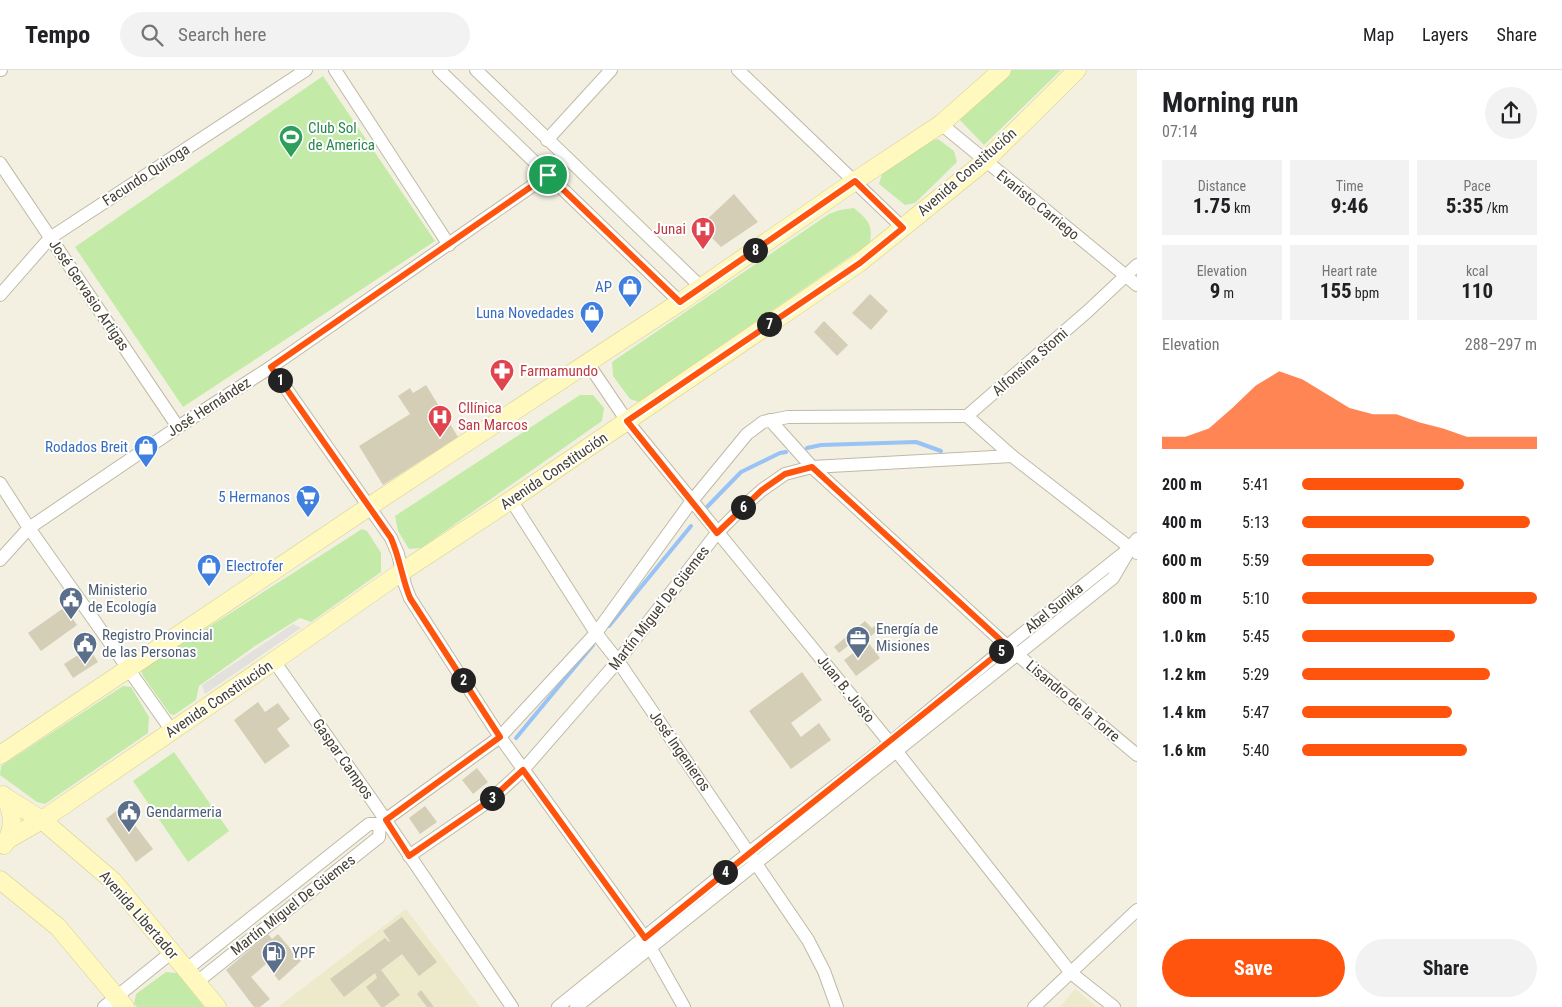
<!DOCTYPE html>
<html lang="en">
<head>
<meta charset="utf-8">
<style>
  :root { --surface:#fff; --page:#f2f2f2; --text:#202124; --muted:#757577; --line:#e0e0e0; --accent:#ff540d }
  body { margin:0; font-family:"Roboto Condensed",sans-serif; background:var(--page); color:var(--text); height:100vh; display:flex; flex-direction:column; font-size:19px; white-space:nowrap }
  * { box-sizing:border-box; margin:0 }
  p { font-size:16px; color:var(--muted) }
  .icon { flex:none; width:28px; height:28px; fill:none; stroke:currentColor; stroke-width:2; stroke-linecap:round; stroke-linejoin:round }
  .map { position:relative; flex:1; overflow:hidden }
  .side { display:flex; flex-direction:column; background:var(--surface); width:425px }
  .side>* { flex:none }
  .pin { position:absolute; display:grid; place-items:center; width:42px; height:42px; color:#fff; margin:-21px; border:2px solid #fff; border-radius:50%; box-shadow:0 1px 5px #0007 }
  .km { position:absolute; width:25px; height:25px; margin:-12px; border-radius:50%; background:#222; color:#fff; font-size:14px; line-height:25px; text-align:center }
  .round { display:grid; place-items:center; flex:none; width:52px; height:52px; border-radius:26px; background:var(--page) }
  .overview { display:flex; align-items:center; justify-content:space-between; height:85px; padding:0 25px }
  h1 { font-size:28px; font-weight:700; line-height:38px }
  .figures { display:grid; grid-template-columns:repeat(3,1fr); gap:8px; height:85px; padding:5px 25px }
  .figures div { display:grid; align-content:center; border-radius:0px; background:var(--page); text-align:center }
  .figures b { font-size:21px; font-weight:700 }
  .figures small { font-size:14px; font-weight:400 }
  .figures p { font-size:14px }
  .chart { height:140px; padding:10px 25px }
  .chart p { display:flex; justify-content:space-between }
  .chart svg { width:100%; height:90px; margin-top:5px; fill:var(--accent); opacity:.7 }
  .button { display:flex; gap:10px; margin-top:auto; padding:10px 25px }
  .button a { flex:1; height:58px; border-radius:30px; background:var(--accent); color:#fff; font-size:20px; font-weight:700; line-height:58px; text-align:center }
  .button a+a { background:var(--page); color:var(--text) }
  ul { padding:0 25px; list-style:none; font-size:16px }
  li { display:grid; grid-template-columns:80px 60px 1fr; align-items:center; height:38px }
  li i { height:12px; border-radius:6px; background:var(--accent) }
  header { display:flex; align-items:center; gap:30px; box-sizing:border-box; height:70px; padding:0 25px; background:var(--surface); border-bottom:1px solid var(--line) }
  header strong { font-size:24px }
  nav { display:flex; gap:28px; margin-inline-start:auto; font-size:18px }
  .search { width:350px; height:45px; background:var(--page); display:flex; align-items:center; gap:12px; box-sizing:border-box; padding:0 18px; border-radius:28px; color:var(--muted); font-size:19px }
  main { display:flex; flex:1; min-height:0 }
  .map>svg:first-child { display:block }
  .education { fill:#ede9cb }
  .green { fill:#c3eba7 }
  .parking { fill:#e3e1dc }
  .lines { fill:none; stroke-linecap:round; stroke-linejoin:round }
  .stream { stroke:#99c2f5; stroke-width:4 }
  .building { fill:#d5ceb7 }
  .street-casing { stroke:#bfbaa5; stroke-width:14 }
  .secondary-casing { stroke:#d6ce8e; stroke-width:19 }
  .street { stroke:#fff; stroke-width:12 }
  .secondary { stroke:#fff9c0; stroke-width:18 }
  .route-casing { stroke:#fff; stroke-width:10 }
  .route { stroke:#ff540d; stroke-width:6 }
  .labels { text-anchor:middle; stroke-width:4; stroke-linejoin:round; paint-order:stroke }
  .leisure-label { font-size:15px; fill:#27864d; stroke:#fff; text-anchor:start }
  .street-label { font-size:15px; fill:#454033; stroke:#fff }
  .health-label { font-size:15px; fill:#be3a42; stroke:#fff; text-anchor:start }
  .shop-label { font-size:15px; fill:#366cbe; stroke:#fff; text-anchor:end }
  .service-label { font-size:15px; fill:#4e5e75; stroke:#fff; text-anchor:start }
</style>
</head>
<body>
<header>
<strong>Tempo</strong>
<div class="search"><svg class="icon" aria-label="search" viewBox="0 0 24 24"><circle cx="10" cy="10" r="6"/><path d="M15 15l6 6"/></svg>Search here</div>
<nav><a>Map</a><a>Layers</a><a>Share</a></nav>
</header>
<main>
<div class="map">
<svg width="1137" height="937" viewBox="0 0 1137 937">
  <rect width="100%" height="100%" fill="#f3f0e2"/>
  <g class="education">
    <path d="M406 839 480 937H278Z"/>
    <path d="M1075 919 1097 937H1060Z"/>
  </g>
  <g class="green">
    <path d="M1012 0H1061L984 75 958 48 994 19Z"/>
    <path d="M323 6 435 171 183 337 75 177Z"/>
    <path d="M938 69 954 81 957 92 915 133 905 135 879 114 882 104 931 71Z"/>
    <path d="M854 138C868 150 873 154 870 173L639 332 630 329 613 306 612 292 829 144 840 140Z"/>
    <path d="M580 325H593L604 338 602 351 421 478 409 479 398 461 395 446Z"/>
    <path d="M362 459 367 461 381 483V502L311 552 300 548 255 576 199 616 196 630 174 645 170 644 143 606 141 600Z"/>
    <path d="M123 616 131 617 149 647 148 663 45 734 37 732 0 705 1 696Z"/>
    <path d="M174 682 229 761 188 792 133 711Z"/>
    <path d="M166 902 177 903 204 937H137L134 934 136 924Z"/>
  </g>
  <path class="parking" d="M293 554 301 558 205 624 202 615Z"/>
  <g class="lines">
    <g class="stream">
      <path d="M807 378 821 375 916 372 941 381"/>
      <path d="M706 438 741 402 780 383 786 382"/>
      <path d="M609 556 691 456"/>
      <path d="M516 668 593 575"/>
    </g>
  </g>
  <g class="building">
    <path d="M734 124 758 152 721 177 700 156Z"/>
    <path d="M870 224 888 241 871 260 852 243Z"/>
    <path d="M824 251 848 275 837 286 814 262Z"/>
    <path d="M426 315 458 367 383 415 359 376 410 344 398 326 410 318 413 323Z"/>
    <path d="M65 537 77 555 41 581 28 563Z"/>
    <path d="M865 551 872 558 876 555 879 559 861 575 856 569 839 583 834 577Z"/>
    <path d="M868 572 880 588 856 606 844 590Z"/>
    <path d="M89 578 98 592 73 608 64 594Z"/>
    <path d="M802 602 822 630 791 653 801 667 819 653 831 670 791 699 749 641Z"/>
    <path d="M258 632 265 642 278 633 290 649 277 659 290 676 265 694 234 650Z"/>
    <path d="M477 698 488 712 473 724 462 710Z"/>
    <path d="M425 736 437 752 420 764 409 748Z"/>
    <path d="M121 737 153 779 136 792 106 749Z"/>
    <path d="M402 847 437 892 419 906 402 884 381 900 400 925 384 937H381L366 917 377 908 375 903 344 927 330 909 385 868 389 872 390 871 383 861Z"/>
    <path d="M268 864 272 869 278 864 301 891 279 911 266 894 251 907 270 929 260 937H254L226 900Z"/>
    <path d="M421 920 434 937H427L417 924Z"/>
  </g>
  <g class="lines">
    <defs>
      <g id="street">
        <path d="M0 0H1"/>
        <path d="M335 0 449 175"/>
        <path d="M439 0 680 232"/>
        <path d="M476 0 701 217"/>
        <path d="M738 0 903 158"/>
        <path d="M941 54 1137 215"/>
        <path d="M547 70 611 0"/>
        <path d="M0 93 178 357"/>
        <path d="M1137 195 1088 241 967 346 1012 386 1137 483"/>
        <path d="M0 225 50 168 306 0"/>
        <path d="M587 292 627 351 890 673 1071 903 1114 937"/>
        <path d="M271 297 391 468 398 484 405 515 410 528 500 667 645 868 684 937"/>
        <path d="M770 350 812 397 1007 576 1137 685"/>
        <path d="M0 413 29 458 172 661"/>
        <path d="M511 430 596 563 618 591 808 870 824 901 837 937"/>
        <path d="M0 490 29 458 178 357 271 297 548 105"/>
        <path d="M274 591 374 733 512 937"/>
        <path d="M409 786 489 731 523 700 618 591 717 463 744 436 762 420 785 404 812 397 1012 386"/>
        <path d="M187 899 369 754H380L385 750 500 667 596 563 691 432 747 364 763 352 788 347 967 346"/>
        <path d="M197 912 379 767 380 754"/>
        <path d="M104 937 172 882"/>
        <path d="M558 937 750 782 890 673 1007 576 1130 478 1137 469"/>
        <path d="M576 937 1113 508 1127 484"/>
        <path d="M1034 937 1137 840"/>
      </g>
      <g id="secondary">
        <path d="M0 685 370 436 680 232 855 111 941 54 1002 0"/>
        <path d="M3 725C14 740 15 760 4 775"/>
        <path d="M5 727 42 750 113 811 217 937"/>
        <path d="M7 770 42 750 274 591 403 501 511 430 859 193 985 91 1077 0"/>
        <path d="M0 810 58 857 125 937"/>
      </g>
    </defs>
    <use href="#street" class="street-casing"/>
    <use href="#secondary" class="secondary-casing"/>
    <use href="#street" class="street"/>
    <use href="#secondary" class="secondary"/>
  </g>
  <g class="lines">
    <defs>
      <path id="route" d="M548 105 680 232 855 111 903 158 860 193 627 351 717 463 762 420 785 404 812 397 1007 576C888 674 765 769 645 868L523 700 489 731 409 786 386 750 500 667 410 528C402 508 400 489 391 468L271 297Z"/>
    </defs>
    <use href="#route" class="route-casing"/>
    <use href="#route" class="route"/>
  </g>
  <defs>
    <symbol id="stadium-pin" viewBox="-11 -11 22 30"><path d="M0 17L-7.5 6A9.5 9.5 0 1 1 7.5 6Z" fill="#2e9e5b" stroke="#fff"/><path d="M0-5a6.5 5 0 1 0 0 10a6.5 5 0 1 0 0-10ZM-3.5-1.8h7v3.6h-7Z" fill="#fff"/></symbol>
    <symbol id="hospital-pin" viewBox="-11 -11 22 30"><path d="M0 17L-7.5 6A9.5 9.5 0 1 1 7.5 6Z" fill="#e0444e" stroke="#fff"/><path d="M-5-5h3v3.5h4V-5h3V5h-3V1.5h-4V5h-3Z" fill="#fff"/></symbol>
    <symbol id="shop-pin" viewBox="-11 -11 22 30"><path d="M0 17L-7.5 6A9.5 9.5 0 1 1 7.5 6Z" fill="#3f7fe0" stroke="#fff"/><path d="M-5-2.5h2.3a2.7 3.5 0 0 1 5.4 0H5L5.5 6h-11ZM-1.5-2.5h3a1.5 2.3 0 0 0-3 0Z" fill="#fff"/></symbol>
    <symbol id="pharmacy-pin" viewBox="-11 -11 22 30"><path d="M0 17L-7.5 6A9.5 9.5 0 1 1 7.5 6Z" fill="#e0444e" stroke="#fff"/><path d="M-2-6h4v4h4v4h-4v4h-4v-4h-4v-4h4Z" fill="#fff"/></symbol>
    <symbol id="supermarket-pin" viewBox="-11 -11 22 30"><path d="M0 17L-7.5 6A9.5 9.5 0 1 1 7.5 6Z" fill="#3f7fe0" stroke="#fff"/><path d="M-6-5.5h2.5l.6 2H6L4.5 2H-2.5L-4.4-4H-6ZM-1.5 3.2a1.3 1.3 0 1 0 .1 0ZM3 3.2a1.3 1.3 0 1 0 .1 0Z" fill="#fff"/></symbol>
    <symbol id="civic-pin" viewBox="-11 -11 22 30"><path d="M0 17L-7.5 6A9.5 9.5 0 1 1 7.5 6Z" fill="#5c6f8a" stroke="#fff"/><path d="M-.6-6.5H3V-4.5H.6V-3L4-1V1h2V6H-6V1h2V-1L-.6-3ZM-1.2 2.5V6h2.4V2.5Z" fill="#fff"/></symbol>
    <symbol id="office-pin" viewBox="-11 -11 22 30"><path d="M0 17L-7.5 6A9.5 9.5 0 1 1 7.5 6Z" fill="#5c6f8a" stroke="#fff"/><path d="M-6-3h4V-5.5h4V-3h4V5H-6ZM-1-4.5V-3h2v-1.5ZM-6 0V1H6V0Z" fill="#fff"/></symbol>
    <symbol id="fuel-pin" viewBox="-11 -11 22 30"><path d="M0 17L-7.5 6A9.5 9.5 0 1 1 7.5 6Z" fill="#5c6f8a" stroke="#fff"/><path d="M-5.5-6h7V0h2V4h1.3V-2.5L3-4.5l.8-.8L6-3V5H2.5V1h-1V6h-7ZM-4.2-4.7v3.2H.2V-4.7Z" fill="#fff"/></symbol>
  </defs>
  <g fill-rule="evenodd">
    <use href="#stadium-pin" x="277" y="53" width="28" height="38"/>
    <use href="#hospital-pin" x="689" y="145" width="28" height="38"/>
    <use href="#shop-pin" x="616" y="203" width="28" height="38"/>
    <use href="#shop-pin" x="578" y="229" width="28" height="38"/>
    <use href="#pharmacy-pin" x="488" y="287" width="28" height="38"/>
    <use href="#hospital-pin" x="426" y="333" width="28" height="38"/>
    <use href="#shop-pin" x="132" y="363" width="28" height="38"/>
    <use href="#supermarket-pin" x="294" y="413" width="28" height="38"/>
    <use href="#shop-pin" x="195" y="482" width="28" height="38"/>
    <use href="#civic-pin" x="57" y="515" width="28" height="38"/>
    <use href="#office-pin" x="844" y="554" width="28" height="38"/>
    <use href="#civic-pin" x="71" y="560" width="28" height="38"/>
    <use href="#civic-pin" x="115" y="728" width="28" height="38"/>
    <use href="#fuel-pin" x="260" y="869" width="28" height="38"/>
  </g>
  <g class="labels">
    <g class="leisure-label">
      <text x="308" y="63">Club Sol<tspan x="308" dy="17">de America</tspan></text>
    </g>
    <g class="street-label">
      <text transform="translate(967 102) rotate(-41)" y="5">Avenida Constitución</text>
      <text transform="translate(146 105) rotate(-33)" y="5">Facundo Quiroga</text>
      <text transform="translate(1038 135) rotate(39)" y="5">Evaristo Carriego</text>
      <text transform="translate(89 225) rotate(56)" y="5">José Gervasio Artigas</text>
      <text transform="translate(1030 292) rotate(-41)" y="5">Alfonsina Stomi</text>
      <text transform="translate(209 337) rotate(-33)" y="5">José Hernández</text>
      <text transform="translate(554 401) rotate(-34)" y="5">Avenida Constitución</text>
      <text transform="translate(659 538) rotate(-52)" y="5">Martín Miguel De Güemes</text>
      <text transform="translate(1054 538) rotate(-39)" y="5">Abel Sunika</text>
      <text transform="translate(846 619) rotate(51)" y="5">Juan B. Justo</text>
      <text transform="translate(219 629) rotate(-34)" y="5">Avenida Constitución</text>
      <text transform="translate(1073 631) rotate(40)" y="5">Lisandro de la Torre</text>
      <text transform="translate(680 681) rotate(55)" y="5">José Ingenieros</text>
      <text transform="translate(343 689) rotate(55)" y="5">Gaspar Campos</text>
      <text transform="translate(293 835) rotate(-38)" y="5">Martín Miguel De Güemes</text>
      <text transform="translate(139 845) rotate(49)" y="5">Avenida Libertador</text>
    </g>
    <g class="health-label">
      <text x="686" y="164" text-anchor="end">Junai</text>
      <text x="520" y="306">Farmamundo</text>
      <text x="458" y="343">Cllínica<tspan x="458" dy="17">San Marcos</tspan></text>
    </g>
    <g class="shop-label">
      <text x="612" y="222">AP</text>
      <text x="574" y="248">Luna Novedades</text>
      <text x="128" y="382">Rodados Breit</text>
      <text x="290" y="432">5 Hermanos</text>
      <text x="226" y="501" text-anchor="start">Electrofer</text>
    </g>
    <g class="service-label">
      <text x="88" y="525">Ministerio<tspan x="88" dy="17">de Ecología</tspan></text>
      <text x="876" y="564">Energía de<tspan x="876" dy="17">Misiones</tspan></text>
      <text x="102" y="570">Registro Provincial<tspan x="102" dy="17">de las Personas</tspan></text>
      <text x="146" y="747">Gendarmeria</text>
      <text x="292" y="888">YPF</text>
    </g>
  </g>
</svg>
<div class="pin" style="left:548px;top:105px;background:#1e9e55"><svg class="icon" aria-label="arrive" viewBox="0 0 24 24"><path d="M6 21V4h12l-3 4 3 4H6"/></svg></div>
<b class="km" style="left:280px;top:310px">1</b>
<b class="km" style="left:463px;top:610px">2</b>
<b class="km" style="left:492px;top:728px">3</b>
<b class="km" style="left:725px;top:802px">4</b>
<b class="km" style="left:1001px;top:581px">5</b>
<b class="km" style="left:743px;top:437px">6</b>
<b class="km" style="left:769px;top:254px">7</b>
<b class="km" style="left:755px;top:180px">8</b>
</div>
<section class="side">
<div class="overview"><div><h1>Morning run</h1><p>07:14</p></div><a class="round"><svg class="icon" aria-label="share" viewBox="0 0 24 24"><path d="M12 15V3M7 8l5-5 5 5M5 13v7h14v-7"/></svg></a></div>
<div class="figures">
<div><p>Distance</p><b>1.75<small> km</small></b></div>
<div><p>Time</p><b>9:46</b></div>
<div><p>Pace</p><b>5:35<small> /km</small></b></div>
</div>
<div class="figures">
<div><p>Elevation</p><b>9<small> m</small></b></div>
<div><p>Heart rate</p><b>155<small> bpm</small></b></div>
<div><p>kcal</p><b>110</b></div>
</div>
<div class="chart"><p><span>Elevation</span>288–297 m</p>
<svg viewBox="0 0 160 44" preserveAspectRatio="none"><path d="M0 44V38L10 38L20 34L30 24L40 13L50 6L60 10L70 17L80 24L90 27L100 27L110 31L120 34L130 38L140 38L150 38L160 38V44z"/></svg>
</div>
<ul>
<li><b>200 m</b>5:41<i style="width:69%"></i></li>
<li><b>400 m</b>5:13<i style="width:97%"></i></li>
<li><b>600 m</b>5:59<i style="width:56%"></i></li>
<li><b>800 m</b>5:10<i style="width:100%"></i></li>
<li><b>1.0 km</b>5:45<i style="width:65%"></i></li>
<li><b>1.2 km</b>5:29<i style="width:80%"></i></li>
<li><b>1.4 km</b>5:47<i style="width:64%"></i></li>
<li><b>1.6 km</b>5:40<i style="width:70%"></i></li>
</ul>
<div class="button"><a>Save</a><a>Share</a></div>
</section>
</main>
</body>
</html>
